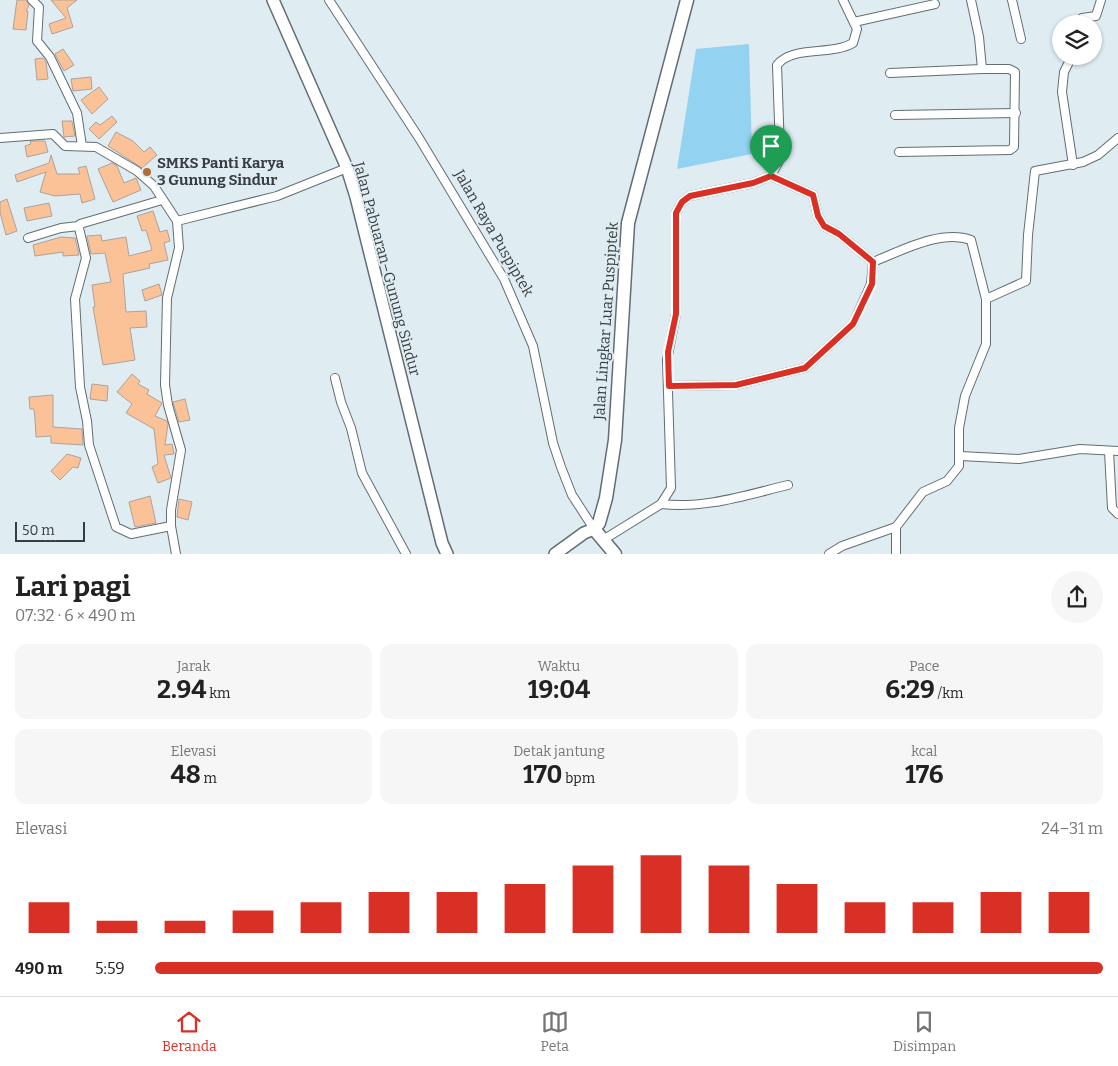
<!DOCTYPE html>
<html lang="id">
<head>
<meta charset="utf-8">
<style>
  :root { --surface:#fff; --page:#f6f6f6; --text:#222; --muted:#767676; --line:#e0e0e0; --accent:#d93025 }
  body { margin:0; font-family:Bitter,serif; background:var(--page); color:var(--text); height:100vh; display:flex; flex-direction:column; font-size:19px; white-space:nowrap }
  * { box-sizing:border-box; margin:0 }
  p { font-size:16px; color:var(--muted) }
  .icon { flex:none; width:28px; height:28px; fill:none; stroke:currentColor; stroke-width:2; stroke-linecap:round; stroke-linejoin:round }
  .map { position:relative; height:554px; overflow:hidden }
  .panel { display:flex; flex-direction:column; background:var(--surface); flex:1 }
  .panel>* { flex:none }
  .controls { position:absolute; left:1052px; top:15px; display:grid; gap:10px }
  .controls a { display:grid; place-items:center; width:50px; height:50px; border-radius:50%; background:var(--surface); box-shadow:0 1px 4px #0004; font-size:25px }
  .scale { position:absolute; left:15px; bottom:12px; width:70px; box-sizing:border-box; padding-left:5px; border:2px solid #383d40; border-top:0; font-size:14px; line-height:18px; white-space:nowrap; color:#383d40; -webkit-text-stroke:4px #dfecf2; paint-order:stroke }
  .pin { position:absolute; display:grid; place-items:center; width:42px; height:42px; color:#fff; margin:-51px -21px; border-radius:50% 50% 50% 0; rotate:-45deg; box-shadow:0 0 5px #0007 }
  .pin .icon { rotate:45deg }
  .round { display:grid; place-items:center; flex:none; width:52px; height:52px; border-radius:26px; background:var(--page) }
  .headline { display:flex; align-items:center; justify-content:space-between; height:85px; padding:0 15px }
  h1 { font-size:28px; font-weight:700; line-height:38px }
  .stats { display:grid; grid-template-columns:repeat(3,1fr); gap:8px; height:85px; padding:5px 15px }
  .stats div { display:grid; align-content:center; border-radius:12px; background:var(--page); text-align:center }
  .stats b { font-size:25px; font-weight:700 }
  .stats small { font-size:14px; font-weight:400 }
  .stats p { font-size:14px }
  .chart { height:140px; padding:10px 15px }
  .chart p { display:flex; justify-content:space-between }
  .chart svg { width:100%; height:90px; margin-top:5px; stroke:var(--accent); stroke-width:6 }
  ul { padding:0 15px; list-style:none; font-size:16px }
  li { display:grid; grid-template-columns:80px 60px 1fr; align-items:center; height:38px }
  li i { height:12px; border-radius:6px; background:var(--accent) }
  .menu { display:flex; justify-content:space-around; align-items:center; height:70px; border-top:1px solid var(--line); background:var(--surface); font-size:14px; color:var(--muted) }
  .menu a { display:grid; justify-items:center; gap:2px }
  .menu .active { color:var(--accent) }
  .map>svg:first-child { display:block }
  .green { fill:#93d3f1 }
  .building { fill:#fbc297; stroke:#ada29a }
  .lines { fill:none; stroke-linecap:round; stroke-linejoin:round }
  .street-casing { stroke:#626e73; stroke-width:10 }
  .secondary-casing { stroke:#626e73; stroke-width:14 }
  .primary-casing { stroke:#626e73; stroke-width:15 }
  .street { stroke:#fff; stroke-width:8 }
  .secondary { stroke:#fff; stroke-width:11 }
  .primary { stroke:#fff; stroke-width:12 }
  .route-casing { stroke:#fff; stroke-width:10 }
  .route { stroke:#d93025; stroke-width:6 }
  .poi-dot { fill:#af6e38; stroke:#dfecf2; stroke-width:2 }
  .labels { text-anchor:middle; stroke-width:4; stroke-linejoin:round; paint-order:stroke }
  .poi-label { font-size:15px; font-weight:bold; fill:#383d40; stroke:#dfecf2; text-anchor:start }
  .street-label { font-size:15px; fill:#383d40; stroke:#dfecf2 }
</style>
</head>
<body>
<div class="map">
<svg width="1118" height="554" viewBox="0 0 1118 554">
  <rect width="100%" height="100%" fill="#dfecf2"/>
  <path class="green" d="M749 44 752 154 677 169 696 49Z"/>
  <g class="building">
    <path d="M17 0H26L29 5 26 11H28L26 30 13 29Z"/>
    <path d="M51 0H77L67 8 73 27 52 34 49 24 66 18Z"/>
    <path d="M63 49 74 65 64 71 55 54Z"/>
    <path d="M43 58 46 62 48 79 37 80 35 59Z"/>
    <path d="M91 77 92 89 73 91 71 79Z"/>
    <path d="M99 87 108 99 92 114 81 100Z"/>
    <path d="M112 116 117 122 99 139 89 129 96 122 100 125Z"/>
    <path d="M62 121H72L75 136 64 137Z"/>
    <path d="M116 132 133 141 144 152 150 147 157 155 142 168 108 146Z"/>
    <path d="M30 141H45L48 152 27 157 25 146 31 144Z"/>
    <path d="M51 155 57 174H80L78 168 86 166 95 199 82 203 80 194 55 196 40 192 46 172 17 182 15 175 49 163Z"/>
    <path d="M112 163 117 166 124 183 136 178 141 190 113 202 98 169Z"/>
    <path d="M7 199 17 231 6 235 0 212V202Z"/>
    <path d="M49 203 52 216 27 221 24 208Z"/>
    <path d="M153 211 160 232 167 230 170 241 164 243 168 260 149 264 150 268 123 274 126 312 146 311 147 327 130 328 135 360 103 365 93 307H95L92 285 111 282 105 253 91 254 87 236 101 235 102 241 126 237 129 256 152 250 146 230 142 231 137 216Z"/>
    <path d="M61 237 75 238 79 255 63 256V252L35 256 33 245Z"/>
    <path d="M159 284 162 295 145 301 142 290Z"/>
    <path d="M132 374 140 381 138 384 149 390 147 394 162 403 155 416 167 421 168 424 165 445 172 444 174 454 164 455 171 478 158 483 152 467 158 464 154 429 126 413 132 404 117 392Z"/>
    <path d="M92 384 108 386 107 401 90 399Z"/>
    <path d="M53 395V427L82 429 83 445 51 443V436L36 437 35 419 34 409H30L29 397Z"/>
    <path d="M185 399 190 420 179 422 173 402Z"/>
    <path d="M67 454 81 458 78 468 73 467 60 480 51 471Z"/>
    <path d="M150 496 156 523 135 527 129 502Z"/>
    <path d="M179 499 192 502 188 520 177 517Z"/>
  </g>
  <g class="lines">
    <defs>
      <g id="street">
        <path d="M32 0 39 7 37 41 50 57 77 113 82 146"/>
        <path d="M329 0 419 138 504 279 533 346 553 443 561 467 572 495 594 529"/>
        <path d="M1012 0 1021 39"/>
        <path d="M854 22 935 4"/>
        <path d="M1078 24 1082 18 1096 16 1101 0"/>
        <path d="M1072 56 1064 72 1062 92 1073 165"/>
        <path d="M890 73 982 69"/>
        <path d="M895 115 1016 113"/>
        <path d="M0 138 53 134 65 146 96 147 137 171 154 186 177 221 179 248 167 298 165 385 168 405 181 450 171 510V526L176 554"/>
        <path d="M899 152 1010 150 1014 147 1015 72 1009 69H982L979 37 971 0"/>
        <path d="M771 176 813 195 818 216 824 226 839 234 873 262C901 251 941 229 971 240L986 299V344L965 396 959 428V466L947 481 923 492 896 527 842 546 829 554"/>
        <path d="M162 200 80 224 79 228 86 258 75 299 80 387 87 421 89 445 116 527 131 534 171 526"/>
        <path d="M177 221 277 196 347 168"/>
        <path d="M28 238 61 228 79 226"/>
        <path d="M986 299 1026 281 1028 235 1035 171 1083 162 1098 155 1118 138"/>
        <path d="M335 378 341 402 351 428 362 473 406 554"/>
        <path d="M669 386 736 385 805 368 853 324 871 284 873 262"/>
        <path d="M1109 451 1112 508 1118 514"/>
        <path d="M960 456 1019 459 1080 449 1118 451"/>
        <path d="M661 504C705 509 746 495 788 485"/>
        <path d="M896 527V554"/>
        <path d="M603 540 661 504 671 488 667 360 676 314V213L682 202 690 196 753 183 771 176 779 161 780 150 777 65C793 45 831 56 853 43L857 29 843 0"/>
      </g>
      <g id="secondary">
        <path d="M273 0 347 168 356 197 442 543 447 554"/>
        <path d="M555 554 584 533 594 529"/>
      </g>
      <path id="primary" d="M615 554 594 529 599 523 606 498 615 440 628 223 687 0"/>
    </defs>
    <use href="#street" class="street-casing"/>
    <use href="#secondary" class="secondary-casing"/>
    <use href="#primary" class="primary-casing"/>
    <use href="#street" class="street"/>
    <use href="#secondary" class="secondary"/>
    <use href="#primary" class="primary"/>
  </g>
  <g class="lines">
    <defs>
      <path id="route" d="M771 176 813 195 818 216 824 226 839 234 873 262 872 284 853 324 805 368 736 385 669 386 668 352 676 314V213L682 202 690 196 753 183Z"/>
    </defs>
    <use href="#route" class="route-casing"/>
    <use href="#route" class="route"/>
  </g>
  <circle class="poi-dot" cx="147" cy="172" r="5"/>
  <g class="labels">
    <g class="poi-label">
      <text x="157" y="168">SMKS Panti Karya<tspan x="157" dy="17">3 Gunung Sindur</tspan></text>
    </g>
    <g class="street-label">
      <text transform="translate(494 233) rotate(60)" y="5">Jalan Raya Puspiptek</text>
      <text transform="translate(387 269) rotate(75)" y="5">Jalan Pabuaran–Gunung Sindur</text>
      <text transform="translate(606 321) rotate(-86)" y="5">Jalan Lingkar Luar Puspiptek</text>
    </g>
  </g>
</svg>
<div class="controls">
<a><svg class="icon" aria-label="layers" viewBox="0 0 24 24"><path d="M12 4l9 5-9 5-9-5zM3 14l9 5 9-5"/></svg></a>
</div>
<div class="scale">50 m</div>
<div class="pin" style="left:771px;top:176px;background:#1e9e55"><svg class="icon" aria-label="arrive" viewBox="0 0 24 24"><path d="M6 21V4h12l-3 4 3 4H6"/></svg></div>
</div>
<section class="panel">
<div class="headline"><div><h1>Lari pagi</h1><p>07:32 · 6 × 490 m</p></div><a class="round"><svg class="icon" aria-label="share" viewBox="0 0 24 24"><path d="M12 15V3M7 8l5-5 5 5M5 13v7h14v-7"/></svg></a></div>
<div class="stats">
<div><p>Jarak</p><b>2.94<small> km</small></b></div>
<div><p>Waktu</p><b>19:04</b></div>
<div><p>Pace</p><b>6:29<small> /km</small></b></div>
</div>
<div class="stats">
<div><p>Elevasi</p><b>48<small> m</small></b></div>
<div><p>Detak jantung</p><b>170<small> bpm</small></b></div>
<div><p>kcal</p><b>176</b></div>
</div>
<div class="chart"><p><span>Elevasi</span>24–31 m</p>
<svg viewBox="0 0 160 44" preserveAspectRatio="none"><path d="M5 44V29M15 44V38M25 44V38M35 44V33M45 44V29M55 44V24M65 44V24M75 44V20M85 44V11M95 44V6M105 44V11M115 44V20M125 44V29M135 44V29M145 44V24M155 44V24"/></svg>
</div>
<ul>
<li><b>490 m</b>5:59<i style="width:100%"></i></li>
</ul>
</section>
<nav class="menu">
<a class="active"><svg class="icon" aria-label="home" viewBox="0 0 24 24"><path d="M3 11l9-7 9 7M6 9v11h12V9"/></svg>Beranda</a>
<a><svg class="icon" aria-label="map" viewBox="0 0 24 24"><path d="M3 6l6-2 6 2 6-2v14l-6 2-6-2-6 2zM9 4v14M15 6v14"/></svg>Peta</a>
<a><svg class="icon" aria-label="saved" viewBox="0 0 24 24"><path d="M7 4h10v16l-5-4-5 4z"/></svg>Disimpan</a>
</nav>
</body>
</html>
